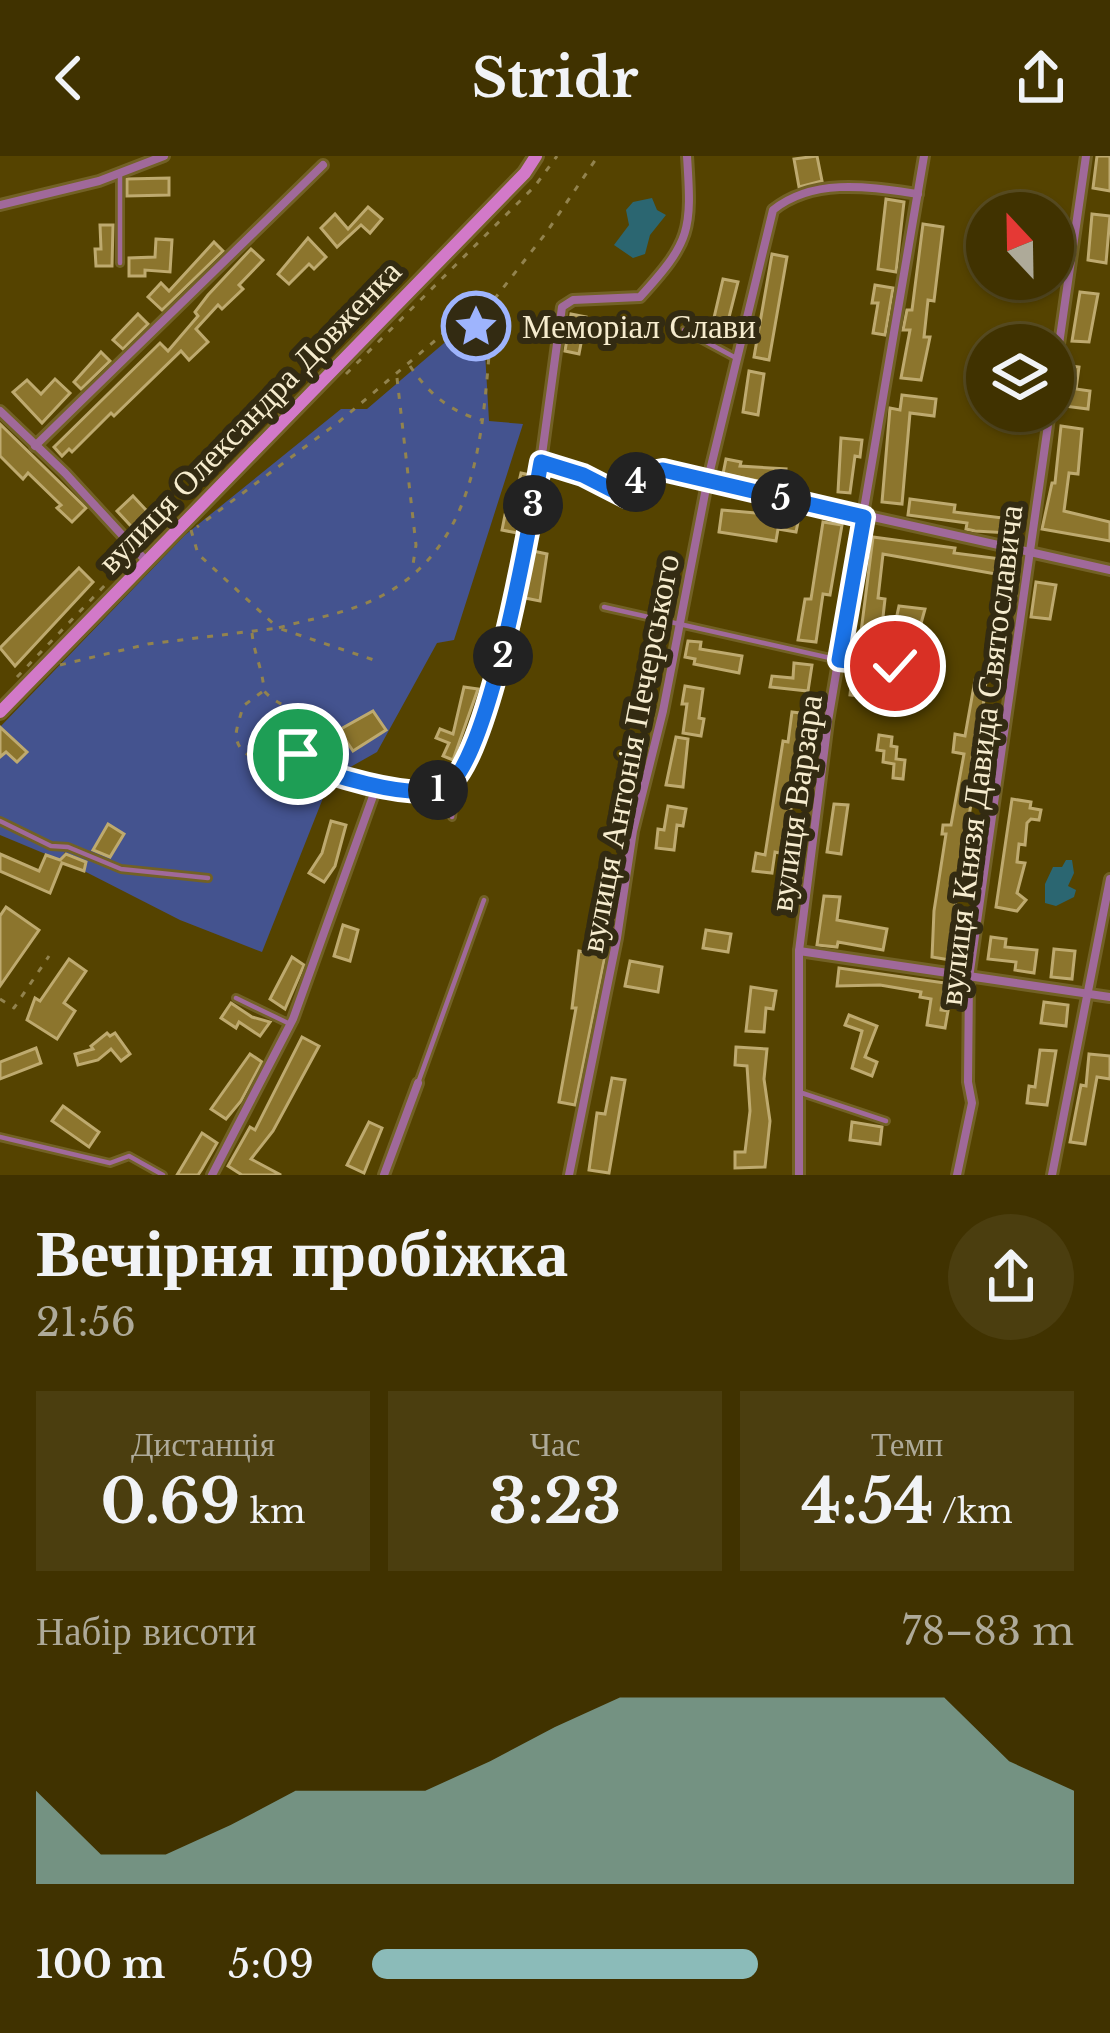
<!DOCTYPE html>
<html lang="uk">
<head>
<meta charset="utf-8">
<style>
  :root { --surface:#403200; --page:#4b3e0f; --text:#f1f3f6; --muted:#aeaa99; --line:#594d22; --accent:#8bbbb9 }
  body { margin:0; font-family:"Libre Baskerville",serif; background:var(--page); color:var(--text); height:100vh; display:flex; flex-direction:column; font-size:45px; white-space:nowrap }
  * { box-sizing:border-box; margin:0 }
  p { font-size:39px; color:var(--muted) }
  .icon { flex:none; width:66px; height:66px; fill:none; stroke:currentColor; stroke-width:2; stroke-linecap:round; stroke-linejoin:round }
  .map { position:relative; height:1019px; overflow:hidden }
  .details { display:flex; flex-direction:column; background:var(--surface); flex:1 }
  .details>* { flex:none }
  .needle { width:78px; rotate:338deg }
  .tools { position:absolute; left:966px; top:36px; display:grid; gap:24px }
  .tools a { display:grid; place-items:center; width:108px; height:108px; border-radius:50%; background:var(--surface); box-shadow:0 3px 9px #0004,0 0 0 3px var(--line); font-size:60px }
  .pin { position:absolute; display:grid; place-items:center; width:102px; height:102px; color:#fff; margin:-51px; border:6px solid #fff; border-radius:50%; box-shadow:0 3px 12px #0007 }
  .km { position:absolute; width:60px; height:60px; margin:-30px; border-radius:50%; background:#222; color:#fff; font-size:33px; line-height:60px; text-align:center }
  .round { display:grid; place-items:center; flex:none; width:126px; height:126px; border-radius:63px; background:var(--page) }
  .headline { display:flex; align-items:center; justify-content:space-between; height:204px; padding:0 36px }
  h1 { font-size:66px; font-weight:800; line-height:90px }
  .metrics { display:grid; grid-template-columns:repeat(3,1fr); gap:18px; height:204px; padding:12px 36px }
  .metrics div { display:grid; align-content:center; border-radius:0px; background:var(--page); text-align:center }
  .metrics b { font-size:60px; font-weight:800 }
  .metrics small { font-size:33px; font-weight:400 }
  .metrics p { font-size:33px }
  .chart { height:336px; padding:24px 36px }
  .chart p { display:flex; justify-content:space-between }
  .chart svg { width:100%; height:216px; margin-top:12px; fill:var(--accent); opacity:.7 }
  ul { padding:0 36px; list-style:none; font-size:39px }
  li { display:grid; grid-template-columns:192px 144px 1fr; align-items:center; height:90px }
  li i { height:30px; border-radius:15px; background:var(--accent) }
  header { display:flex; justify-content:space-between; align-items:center; height:156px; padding:0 36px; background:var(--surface); font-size:54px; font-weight:800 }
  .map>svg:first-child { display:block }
  .green { fill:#44538f }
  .water { fill:#2b6671 }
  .building { fill:#8c752d; stroke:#beaa6f; stroke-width:3 }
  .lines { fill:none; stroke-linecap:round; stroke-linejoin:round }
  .lane-casing { stroke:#726125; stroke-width:10 }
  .street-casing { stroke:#726125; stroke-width:14 }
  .secondary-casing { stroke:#726125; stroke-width:18 }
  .path { stroke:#92834e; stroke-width:3; stroke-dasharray:6 9; stroke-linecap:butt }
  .lane { stroke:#a0699a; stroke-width:4.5 }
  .street { stroke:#a0699a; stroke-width:8 }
  .secondary { stroke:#d279c8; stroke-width:12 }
  .route-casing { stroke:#fff; stroke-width:24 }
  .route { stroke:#1a73e8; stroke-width:15 }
  .labels { text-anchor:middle; stroke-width:12; stroke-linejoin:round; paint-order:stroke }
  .poi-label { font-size:33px; fill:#f6ecce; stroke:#332b12; text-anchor:start }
  .street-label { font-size:33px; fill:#f6ecce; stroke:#332b12 }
</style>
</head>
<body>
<header><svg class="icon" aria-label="back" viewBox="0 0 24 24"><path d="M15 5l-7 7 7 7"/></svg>Stridr<svg class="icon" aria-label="share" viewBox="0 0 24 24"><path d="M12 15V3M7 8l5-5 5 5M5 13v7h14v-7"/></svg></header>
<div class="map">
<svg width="1110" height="1019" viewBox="0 0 1110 1019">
  <rect width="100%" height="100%" fill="#554300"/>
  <path class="green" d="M457 176 485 196 489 265 523 268 454 484 437 487 377 596 331 622 262 796 180 764 84 715 86 705 65 696 60 704 0 679V571L185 379 341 253H367Z"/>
  <g class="water">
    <path d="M652 42 657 54 666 59 650 79 645 98 633 102 614 89 629 69 626 54 633 46Z"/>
    <path d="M1066 704H1072L1074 717 1068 730 1076 734 1074 741 1056 750 1045 747V728L1053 711H1062Z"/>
  </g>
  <g class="building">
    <path d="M817 0 822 25 799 31 794 3Z"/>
    <path d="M1097 0H1110V35L1093 32Z"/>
    <path d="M169 22V39L127 40V23Z"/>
    <path d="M886 43 904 46 896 116 878 113Z"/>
    <path d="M368 51 382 63 370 77 361 69 337 91 321 72 335 58 348 73Z"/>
    <path d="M1092 58 1110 60 1106 107 1088 104Z"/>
    <path d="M923 68 943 71 934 145 928 144 924 181H930L921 224 901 222 910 174H903L907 154H912Z"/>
    <path d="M100 69H113L112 110H96L95 93H101Z"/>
    <path d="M308 82 326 101 314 113 309 108 289 128 278 118Z"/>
    <path d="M156 83 172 84 170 116 145 114V120H129V102L155 101Z"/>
    <path d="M214 86 223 95 162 154 148 141 161 127 169 135Z"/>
    <path d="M251 93 263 104 239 129 243 133 222 153 218 149 196 173 208 186 189 204 181 195 114 260 111 257 72 296 69 293 62 300 54 291 160 187 168 195 198 160 195 156 208 139Z"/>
    <path d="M772 98 787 101 769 204 754 201Z"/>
    <path d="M723 123 738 126 727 169 713 166Z"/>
    <path d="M875 129 893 132 885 179 873 177 878 147H872Z"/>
    <path d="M1080 136 1098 138 1089 186 1072 185Z"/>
    <path d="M138 158 148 168 123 193 113 184Z"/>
    <path d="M571 158 586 161 579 198 565 195Z"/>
    <path d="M101 196 110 205 81 233 74 226Z"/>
    <path d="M1064 209 1079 211 1076 233 1090 235 1088 253 1064 250Z"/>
    <path d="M749 215 764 218 758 259 743 256Z"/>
    <path d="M55 223 70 237 42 267 13 236 27 224 41 238Z"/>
    <path d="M902 239 936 243 934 260 910 257 902 348 882 346 890 252 900 254Z"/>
    <path d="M0 268 86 352 72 366 57 352 61 349 28 317 23 323 0 300Z"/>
    <path d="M1061 270 1082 273 1078 318 1069 317 1064 355 1110 366V385L1042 373 1052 327H1055Z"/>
    <path d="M841 282 862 284 860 301 855 300 850 337 838 336Z"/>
    <path d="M726 303 741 306 740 310 786 313 784 330 723 318Z"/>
    <path d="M521 317 530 319 517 377 502 374 505 359 511 360Z"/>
    <path d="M133 340 159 368 143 383 117 355Z"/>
    <path d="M910 343 955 349 954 356 1011 363 1009 377 975 375 966 373 967 367 908 359Z"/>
    <path d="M722 354 799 361 796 376 778 373 776 385 719 376Z"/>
    <path d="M823 366 842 369 830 439 823 438 816 486 798 484 805 443H811Z"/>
    <path d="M873 381 955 392 954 397 1009 404 1007 420 883 398 878 442 885 443 881 479 861 476Z"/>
    <path d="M533 395 547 398 540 445 525 442Z"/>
    <path d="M79 412 93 426 15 510 0 492Z"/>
    <path d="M1036 426 1056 429 1050 463 1031 461Z"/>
    <path d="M899 450 925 453 917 482 908 481 909 475 894 473Z"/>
    <path d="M688 485 701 486 700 493 742 500 739 517 694 508 695 503 685 501Z"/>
    <path d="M794 507 812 509 808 535 770 531 772 520 793 522Z"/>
    <path d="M902 511 911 512 908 557 891 555 893 544 850 539 852 521 867 523 866 532 899 536Z"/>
    <path d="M975 524 986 525 981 571H976L971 611 977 612 957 733 950 804 932 801 934 755 946 678H942L943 669H951L964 598 953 596 955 578 965 580Z"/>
    <path d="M685 530 703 533 699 562 704 563 701 580 683 577 687 548H682Z"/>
    <path d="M464 531 478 533 453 604 443 600 449 587 436 582 440 573 453 578Z"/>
    <path d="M373 555 386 574 353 595 339 574Z"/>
    <path d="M792 556 810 558 808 576 803 575 784 698 775 696 772 717 753 715 756 697 765 699 783 585 788 586Z"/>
    <path d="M0 571 27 596 17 606 6 596 0 601Z"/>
    <path d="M879 579 892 581 891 590 897 591 896 603 905 604 903 623 893 622 894 608 883 606 884 595 877 594Z"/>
    <path d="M676 581 688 583 683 631 666 629Z"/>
    <path d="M1012 643 1031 646 1030 652 1041 654 1039 664 1031 663 1027 667 1025 689 1019 688 1017 706 1025 707 1017 737 1026 744 1017 755 996 751Z"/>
    <path d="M834 648 848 649 841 698 827 696Z"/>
    <path d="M668 650 686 653 683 670 677 669 674 694 656 692 658 673 664 674Z"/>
    <path d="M331 665 346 669 335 710 324 726 309 717 322 697Z"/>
    <path d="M108 668 124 678 110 701 93 694Z"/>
    <path d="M0 698 39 715 46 699 60 704 66 698 86 706 84 715 62 707 50 737 0 715Z"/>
    <path d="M824 740 840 741 837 764 887 773 883 794 838 786 837 791 817 789Z"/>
    <path d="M6 751 39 774 0 830V760Z"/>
    <path d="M343 769 358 774 350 805 334 800Z"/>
    <path d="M706 774 731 778 728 796 703 792Z"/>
    <path d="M991 781 1006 783 1005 791 1037 794 1034 817 1015 814 1016 806 988 803Z"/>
    <path d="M1054 793 1075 795 1072 823 1051 821Z"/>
    <path d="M579 795 605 800 575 949 559 946 576 852H572Z"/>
    <path d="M292 801 304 809 285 853 270 843Z"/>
    <path d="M69 803 86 815 64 847 75 855 57 883 27 864 35 842 40 845Z"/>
    <path d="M630 805 662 811 658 836 625 830Z"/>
    <path d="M839 812 945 827 941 854 948 855 945 872 927 869 931 843 920 841 921 836 880 829 837 830Z"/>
    <path d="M751 831 776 835 773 853 766 852 764 876 746 875Z"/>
    <path d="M1044 846 1068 849 1066 870 1041 867Z"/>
    <path d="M231 847 252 861 270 866 260 880 239 866 236 872 221 862Z"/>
    <path d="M849 859 877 870 865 901 877 906 872 920 852 912 862 875 845 869Z"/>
    <path d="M107 877 110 880 115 877 130 898 121 905 111 893 98 904 78 909 75 898 93 893 91 890Z"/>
    <path d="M302 881 319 890 273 975 251 1003 281 1019H242L228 1010 250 971 255 974Z"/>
    <path d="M736 891 767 893 764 923 770 965 765 1011 735 1012V996H745L750 955 747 910 735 909Z"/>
    <path d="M36 892 41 907 0 923V906Z"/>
    <path d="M1040 894 1056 895 1047 949 1027 947 1029 930 1035 931Z"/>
    <path d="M250 898 262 906 241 945 226 963 211 953Z"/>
    <path d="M1089 898 1110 900V923L1097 921 1085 988 1070 986 1081 929 1086 930Z"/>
    <path d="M612 922 625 924 609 1017 589 1014 597 957 605 958Z"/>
    <path d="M63 950 99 976 89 991 52 965Z"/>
    <path d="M369 966 382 972 364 1017 347 1009Z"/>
    <path d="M852 966 882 971 880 988 850 984Z"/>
    <path d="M202 977 217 987 202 1013 198 1019H177Z"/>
  </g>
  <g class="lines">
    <defs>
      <g id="lane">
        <path d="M120 107V17"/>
        <path d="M684 174 736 202"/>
        <path d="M604 451 839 504 895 510 901 491"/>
        <path d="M452 661 456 625"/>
        <path d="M0 665 51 690 68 691 121 713 208 722"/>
        <path d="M236 842 290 868"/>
        <path d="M418 927 484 744"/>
        <path d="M799 936 886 965"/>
        <path d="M0 981 110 1007 129 1000 163 1019"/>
      </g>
      <g id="street">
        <path d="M0 49 99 25 164 0"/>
        <path d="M1053 230 1086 0"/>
        <path d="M0 255 65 317 146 405"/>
        <path d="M35 290 323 9"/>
        <path d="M541 306 583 319 626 341 640 318 663 314 1110 414"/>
        <path d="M330 619 377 629"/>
        <path d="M799 795 1110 841"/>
        <path d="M212 1019 293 863 377 629 440 635 452 629 466 604 507 487 541 306 562 151 573 144 640 141C691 85 692 75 687 0"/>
        <path d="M384 1019 418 927"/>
        <path d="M569 1019 617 782 633 675 663 555 707 327 773 54C814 21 870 31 918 38"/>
        <path d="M799 1019V795L828 565 924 0"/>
        <path d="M957 1019 972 947 968 926 969 822 1050 255"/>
        <path d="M1052 1019 1110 723"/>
      </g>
      <path id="secondary" d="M0 556 525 17 536 0"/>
    </defs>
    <use href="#lane" class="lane-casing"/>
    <use href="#street" class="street-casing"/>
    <use href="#secondary" class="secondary-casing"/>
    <g class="path">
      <path d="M485 155 546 77 598 0"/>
      <path d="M410 210C428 237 449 255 481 264"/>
      <path d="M346 218 535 30 557 0"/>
      <path d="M397 222 416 389 412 415"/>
      <path d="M191 374 198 398 278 472C305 464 333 460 359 450 483 403 482 274 492 163L476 150 340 265 197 371"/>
      <path d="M252 477C254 498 263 514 264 535 283 556 308 551 314 585L336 598 334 610"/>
      <path d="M60 509 148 488 278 472 374 504"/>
      <path d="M17 521 131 402"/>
      <path d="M262 536 243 550C241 559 236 572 236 580 239 607 276 608 296 605"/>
      <path d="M314 585 296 605 324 616"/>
      <path d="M0 843 14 852 49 800"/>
    </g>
    <use href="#lane" class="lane"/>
    <use href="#street" class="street"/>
    <use href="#secondary" class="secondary"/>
  </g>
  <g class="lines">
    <defs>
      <path id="route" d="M298 598 296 605C330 619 403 642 440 634 487 625 532 355 541 306L583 319 626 341 640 318 663 314 864 361 839 504 895 510"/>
    </defs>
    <use href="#route" class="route-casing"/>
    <use href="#route" class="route"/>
  </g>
  <defs>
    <symbol id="sight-ring" viewBox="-11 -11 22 22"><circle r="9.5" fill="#332b12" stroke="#9eb4fd" stroke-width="1.5"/><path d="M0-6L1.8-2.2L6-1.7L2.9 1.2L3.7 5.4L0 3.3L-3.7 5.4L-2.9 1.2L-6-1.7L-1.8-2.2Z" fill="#9eb4fd"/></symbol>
  </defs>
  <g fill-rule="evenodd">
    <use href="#sight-ring" x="438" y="132" width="76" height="76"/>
  </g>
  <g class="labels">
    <g class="poi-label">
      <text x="522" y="182">Меморіал Слави</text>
    </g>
    <g class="street-label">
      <text transform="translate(249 260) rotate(-46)" y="12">вулиця Олександра Довженка</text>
      <text transform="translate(629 597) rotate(-79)" y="12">вулиця Антонія Печерського</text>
      <text transform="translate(980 599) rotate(-83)" y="12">вулиця Князя Давида Святославича</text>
      <text transform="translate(795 647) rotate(-82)" y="12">вулиця Варзара</text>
    </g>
  </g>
</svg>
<div class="tools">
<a><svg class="needle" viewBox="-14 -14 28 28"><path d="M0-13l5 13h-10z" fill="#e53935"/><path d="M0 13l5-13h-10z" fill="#aeaa99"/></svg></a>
<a><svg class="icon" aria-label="layers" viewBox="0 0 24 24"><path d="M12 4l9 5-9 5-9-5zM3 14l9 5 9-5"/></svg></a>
</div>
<div class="pin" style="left:298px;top:598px;background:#1e9e55"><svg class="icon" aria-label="arrive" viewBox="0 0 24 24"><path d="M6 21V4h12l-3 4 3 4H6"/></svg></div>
<div class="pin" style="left:895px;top:510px;background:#d93025"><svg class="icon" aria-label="check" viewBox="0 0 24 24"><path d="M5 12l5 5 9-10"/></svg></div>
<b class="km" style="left:438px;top:634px">1</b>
<b class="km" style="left:503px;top:500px">2</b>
<b class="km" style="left:533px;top:349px">3</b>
<b class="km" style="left:636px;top:326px">4</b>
<b class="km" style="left:781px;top:343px">5</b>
</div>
<section class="details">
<div class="headline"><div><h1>Вечірня пробіжка</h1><p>21:56</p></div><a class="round"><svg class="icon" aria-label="share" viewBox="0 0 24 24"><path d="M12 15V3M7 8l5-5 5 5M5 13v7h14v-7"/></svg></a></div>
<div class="metrics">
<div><p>Дистанція</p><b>0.69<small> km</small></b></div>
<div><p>Час</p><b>3:23</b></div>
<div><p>Темп</p><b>4:54<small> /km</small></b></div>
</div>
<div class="chart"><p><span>Набір висоти</span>78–83 m</p>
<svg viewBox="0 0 160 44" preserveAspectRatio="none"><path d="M0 44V25L10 38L20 38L30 32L40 25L50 25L60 25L70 19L80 12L90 6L100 6L110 6L120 6L130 6L140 6L150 19L160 25V44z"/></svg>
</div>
<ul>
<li><b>100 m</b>5:09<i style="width:55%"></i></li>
</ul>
</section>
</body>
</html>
